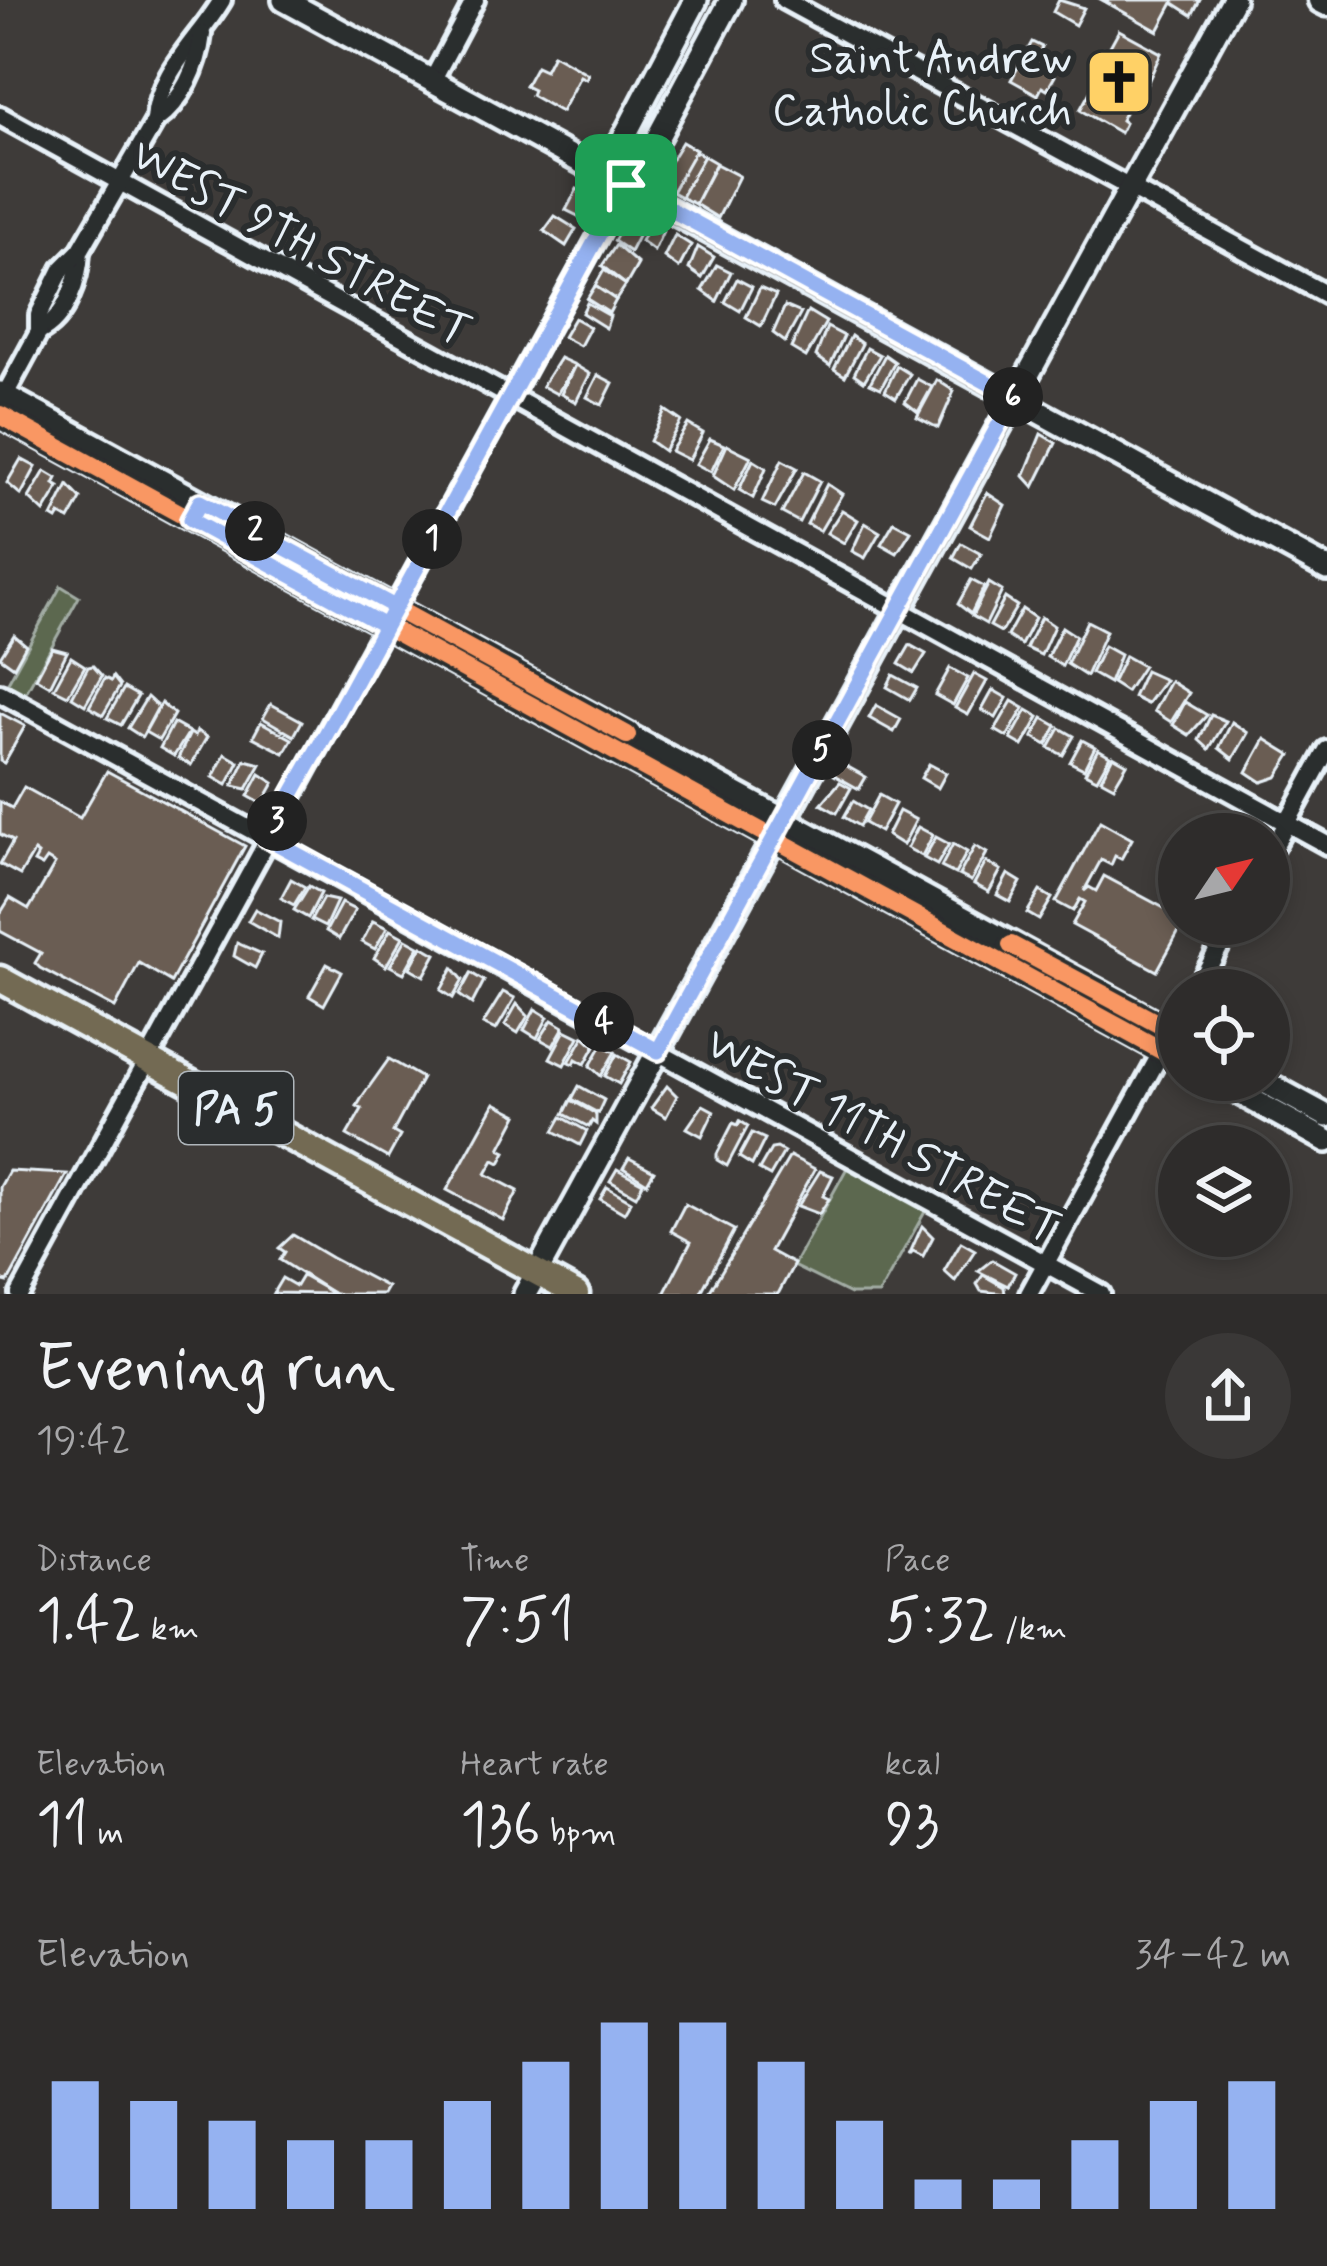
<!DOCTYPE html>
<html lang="en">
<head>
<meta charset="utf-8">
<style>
  :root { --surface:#2e2c2b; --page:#3a3837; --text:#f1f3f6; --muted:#a7a7a9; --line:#494847; --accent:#95b2f1 }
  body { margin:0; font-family:Mynerve,sans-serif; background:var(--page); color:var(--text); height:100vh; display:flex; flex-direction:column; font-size:45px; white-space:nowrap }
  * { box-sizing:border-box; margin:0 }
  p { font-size:39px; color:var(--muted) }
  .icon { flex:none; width:66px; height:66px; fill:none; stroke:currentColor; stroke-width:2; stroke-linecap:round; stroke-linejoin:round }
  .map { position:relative; height:1294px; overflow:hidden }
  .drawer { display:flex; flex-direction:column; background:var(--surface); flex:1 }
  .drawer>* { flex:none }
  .needle { width:78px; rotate:55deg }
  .fabs { position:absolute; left:1158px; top:813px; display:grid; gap:24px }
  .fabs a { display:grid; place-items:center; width:132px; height:132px; border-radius:50%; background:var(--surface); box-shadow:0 6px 18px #0003,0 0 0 3px var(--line); font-size:60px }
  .pin { position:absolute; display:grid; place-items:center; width:102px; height:102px; color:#fff; margin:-51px; border-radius:24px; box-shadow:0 6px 18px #0006 }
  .km { position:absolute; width:60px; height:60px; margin:-30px; border-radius:50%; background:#222; color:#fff; font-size:33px; line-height:60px; text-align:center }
  .round { display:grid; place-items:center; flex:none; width:126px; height:126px; border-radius:63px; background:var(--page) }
  .head { display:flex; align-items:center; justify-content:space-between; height:204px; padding:0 36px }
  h1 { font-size:66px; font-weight:600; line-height:90px }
  .figures { display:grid; grid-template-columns:repeat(3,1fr); gap:18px; height:204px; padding:12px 36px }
  .figures div { display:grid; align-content:center }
  .figures b { font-size:60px; font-weight:600 }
  .figures small { font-size:33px; font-weight:400 }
  .figures p { font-size:33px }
  .chart { height:336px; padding:24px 36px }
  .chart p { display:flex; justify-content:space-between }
  .chart svg { width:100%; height:216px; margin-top:12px; stroke:var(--accent); stroke-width:6 }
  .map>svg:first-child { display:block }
  .green { fill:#5c6850; stroke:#a2aca4; stroke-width:3 }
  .building { fill:#6b5d52; stroke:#e8f1f8; stroke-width:3 }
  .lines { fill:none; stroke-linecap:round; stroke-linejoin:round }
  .minor-casing { stroke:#e8f1f8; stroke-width:26 }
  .tertiary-casing { stroke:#e8f1f8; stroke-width:30 }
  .secondary-casing { stroke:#e8f1f8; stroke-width:33 }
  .primary-casing { stroke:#e8f1f8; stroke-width:33 }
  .minor { stroke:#2a2d2e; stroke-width:16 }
  .tertiary { stroke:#2a2d2e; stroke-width:21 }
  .secondary { stroke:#2a2d2e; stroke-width:24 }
  .primary { stroke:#736b52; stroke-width:24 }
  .cycleway-casing { stroke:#2a2d2e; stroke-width:26 }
  .cycleway { stroke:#f99763; stroke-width:18 }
  .route-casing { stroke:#fff; stroke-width:24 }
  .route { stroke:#95b2f1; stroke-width:15 }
  .labels { text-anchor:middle; stroke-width:12; stroke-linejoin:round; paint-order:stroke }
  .shield { fill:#2a2d2e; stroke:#afb6bb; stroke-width:3 }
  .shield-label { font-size:42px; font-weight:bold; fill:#e8f1f8 }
  .poi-label { font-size:45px; fill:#e8f1f8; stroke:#2a2d2e; text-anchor:end }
  .street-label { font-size:45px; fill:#e8f1f8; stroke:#2a2d2e }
</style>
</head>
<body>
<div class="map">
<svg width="1327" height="1294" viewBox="0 0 1327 1294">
  <rect width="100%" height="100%" fill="#3e3b39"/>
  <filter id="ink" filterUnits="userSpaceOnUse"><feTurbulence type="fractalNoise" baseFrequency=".00833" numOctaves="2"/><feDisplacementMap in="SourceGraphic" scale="24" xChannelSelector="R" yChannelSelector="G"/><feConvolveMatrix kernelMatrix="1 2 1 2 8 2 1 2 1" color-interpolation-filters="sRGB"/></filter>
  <g filter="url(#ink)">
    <g class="green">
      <path d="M61 586 79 597 24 696 6 686Z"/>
      <path d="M848 1166 926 1210 879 1294H850L793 1266Z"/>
    </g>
    <g class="building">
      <path d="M1059 0 1084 8 1075 25 1053 12Z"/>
      <path d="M1102 0H1200L1192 15 1173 3 1158 31Z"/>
      <path d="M1119 30 1161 53 1143 93 1137 90 1121 120 1125 123 1120 133 1080 110 1102 70 1098 62 1104 48 1108 50Z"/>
      <path d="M1032 42 1042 47 1039 53 1056 62 1050 73 1055 76 1047 90 1042 87 1038 95 1011 80Z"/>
      <path d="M553 54 588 74 586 79 580 76 561 112 531 95 533 90 525 86 536 66 545 70Z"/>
      <path d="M682 142 696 150 672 192 657 183Z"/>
      <path d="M695 151 704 156 681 197 672 192Z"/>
      <path d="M704 156 716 163 695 204 681 197Z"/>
      <path d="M716 164 739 176 718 218 695 204Z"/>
      <path d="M577 189 594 199 582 218 566 210Z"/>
      <path d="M555 216 576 229 566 246 544 231Z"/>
      <path d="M628 216 644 225 630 252 614 241Z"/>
      <path d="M650 222 663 231 654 251 641 241Z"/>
      <path d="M675 235 691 245 679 268 664 257Z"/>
      <path d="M616 245 638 264 626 285 602 266Z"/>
      <path d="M698 247 714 257 702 278 689 269Z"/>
      <path d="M717 265 731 272 717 301 702 290Z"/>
      <path d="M604 270 626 285 616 300 595 286Z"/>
      <path d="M737 279 752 287 740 311 725 302Z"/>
      <path d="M595 286 616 300 609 313 587 299Z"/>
      <path d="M760 288 776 295 761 326 746 317Z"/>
      <path d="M587 303 610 316 606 328 582 313Z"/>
      <path d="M785 306 801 313 785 342 773 333Z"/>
      <path d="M808 311 826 322 806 357 791 348Z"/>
      <path d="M574 318 590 327 580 346 563 337Z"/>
      <path d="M827 327 844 336 830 366 816 356Z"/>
      <path d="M851 336 862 344 845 376 834 369Z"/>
      <path d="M867 348 880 355 864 381 854 374Z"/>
      <path d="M885 355 895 362 881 388 870 383Z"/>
      <path d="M560 358 575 365 557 394 542 386Z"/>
      <path d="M575 365 590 374 576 402 561 394Z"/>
      <path d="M897 366 910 374 896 398 885 391Z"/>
      <path d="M598 375 613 383 602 405 587 397Z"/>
      <path d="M917 379 932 387 918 412 905 402Z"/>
      <path d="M937 380 954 391 938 428 917 417Z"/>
      <path d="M665 410 681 421 664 451 650 441Z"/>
      <path d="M688 424 703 433 689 460 671 451Z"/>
      <path d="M1041 434 1056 443 1034 487 1024 476Z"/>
      <path d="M710 439 724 445 711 472 696 464Z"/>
      <path d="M727 445 751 457 734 490 713 476Z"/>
      <path d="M21 459 36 467 21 495 7 483Z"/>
      <path d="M753 460 766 468 753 498 739 490Z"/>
      <path d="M782 460 797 468 775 508 762 502Z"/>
      <path d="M45 471 57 478 54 484 59 487 44 512 29 498Z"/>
      <path d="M804 472 820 481 799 522 782 513Z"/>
      <path d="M827 484 842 494 820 531 807 524Z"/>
      <path d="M68 485 81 499 69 520 60 515 57 520 52 517Z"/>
      <path d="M987 493 1005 505 990 537 970 526Z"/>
      <path d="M842 510 858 520 844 543 827 533Z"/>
      <path d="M894 522 911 531 897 553 881 544Z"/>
      <path d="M865 523 880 532 865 558 852 551Z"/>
      <path d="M961 543 981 554 972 569 953 558Z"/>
      <path d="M971 580 984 587 971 614 958 604Z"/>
      <path d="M989 583 1002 591 986 624 972 616Z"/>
      <path d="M1005 598 1017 606 1001 632 990 626Z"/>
      <path d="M1022 609 1035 618 1021 645 1007 636Z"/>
      <path d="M1041 617 1054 626 1041 655 1026 648Z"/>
      <path d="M1087 621 1106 631 1086 676 1067 664Z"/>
      <path d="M1062 627 1076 636 1062 666 1047 657Z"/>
      <path d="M14 635 26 645 14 667 0 657Z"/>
      <path d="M910 645 926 654 914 673 899 664Z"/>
      <path d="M1104 646 1120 655 1109 683 1091 673Z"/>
      <path d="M52 648 67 652 50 686 36 678Z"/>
      <path d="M1125 656 1143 666 1126 692 1112 683Z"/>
      <path d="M71 657 85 666 68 695 54 688Z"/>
      <path d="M93 666 102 676 85 705 72 697 88 667Z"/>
      <path d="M950 668 968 678 953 705 935 695Z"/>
      <path d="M1145 671 1165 680 1147 704 1133 697Z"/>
      <path d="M974 674 987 681 968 715 955 708Z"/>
      <path d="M893 675 917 688 910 700 887 687Z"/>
      <path d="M113 677 120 686 103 715 89 707 105 678 111 681Z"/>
      <path d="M1170 681 1189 693 1171 722 1154 711Z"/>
      <path d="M124 688 138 696 121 725 107 718Z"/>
      <path d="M993 690 1007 698 996 718 982 710Z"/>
      <path d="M147 697 158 707 142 737 128 728Z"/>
      <path d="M1012 701 1024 708 1007 737 995 730Z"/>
      <path d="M1185 702 1207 715 1189 735 1173 725Z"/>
      <path d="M161 703 174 714 159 740 145 732Z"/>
      <path d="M271 704 302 721 294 736 263 718Z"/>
      <path d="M876 705 901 719 894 732 869 718Z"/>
      <path d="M1027 710 1039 717 1023 746 1011 739Z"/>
      <path d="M0 713 25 726 4 763 0 761Z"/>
      <path d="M1211 715 1226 721 1209 749 1199 740Z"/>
      <path d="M1043 718 1057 726 1047 745 1033 737Z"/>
      <path d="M261 722 292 739 284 753 253 737Z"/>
      <path d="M1232 722 1248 733 1233 759 1219 748Z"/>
      <path d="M173 723 189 732 174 756 160 748Z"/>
      <path d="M1060 728 1074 736 1063 755 1049 748Z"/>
      <path d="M197 731 207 737 191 765 178 758 190 733 195 736Z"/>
      <path d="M1265 739 1291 755 1277 777 1262 782 1247 772Z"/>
      <path d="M1082 740 1095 747 1084 769 1070 762Z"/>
      <path d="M1098 749 1110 756 1097 779 1085 773Z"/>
      <path d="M225 754 239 762 227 785 213 777Z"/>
      <path d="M1113 756 1127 764 1114 786 1101 779Z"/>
      <path d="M245 760 261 764 247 789 233 786Z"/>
      <path d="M841 763 866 777 859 789 834 775Z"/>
      <path d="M929 764 946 773 938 788 921 778Z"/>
      <path d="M107 771 245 846 171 982 139 963 115 1008 40 968 35 963 41 953 0 931V914L10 898 29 909 55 864 47 859 42 866 34 862 38 855 34 852 20 875 0 864 13 841 0 834V802L12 808 24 787 80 818Z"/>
      <path d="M260 774 274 783 262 804 248 796Z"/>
      <path d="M840 782 851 788 837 813 821 804Z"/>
      <path d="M879 795 895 804 880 832 864 823Z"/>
      <path d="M853 801 868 810 859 826 844 817Z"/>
      <path d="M899 811 916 820 903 845 887 835Z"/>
      <path d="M1100 821 1132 839 1121 859 1115 856 1111 865 1101 860 1084 891 1089 887 1096 891 1104 876 1179 916 1183 924 1157 971 1072 925 1085 902 1080 899 1073 911 1056 902Z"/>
      <path d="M918 827 933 835 922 856 907 848Z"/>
      <path d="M936 837 949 844 937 865 924 858Z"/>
      <path d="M953 844 967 852 955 874 941 867Z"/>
      <path d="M975 846 987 853 971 881 959 875Z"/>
      <path d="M986 862 1001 870 989 892 974 884Z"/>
      <path d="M1008 874 1021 882 1010 902 997 895Z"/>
      <path d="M291 879 305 887 294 905 281 898Z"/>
      <path d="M309 886 321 893 308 918 294 910Z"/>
      <path d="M1040 891 1052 898 1039 920 1027 913Z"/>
      <path d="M323 898 337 901 325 927 311 920Z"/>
      <path d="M341 903 355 910 339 939 326 931Z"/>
      <path d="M255 909 280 922 278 938 248 921Z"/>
      <path d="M373 921 387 928 375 949 362 942Z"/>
      <path d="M390 930 403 937 386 966 374 958Z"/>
      <path d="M406 939 419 946 404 973 390 966Z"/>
      <path d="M237 943 262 954 255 968 234 956Z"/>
      <path d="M422 946 436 954 424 976 410 968Z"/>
      <path d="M327 964 342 972 324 1005 309 996Z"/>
      <path d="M453 968 463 980 453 998 441 990Z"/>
      <path d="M471 973 484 981 472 1004 459 995Z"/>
      <path d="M503 992 515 998 496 1030 483 1024Z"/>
      <path d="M517 1004 528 1016 518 1033 505 1025Z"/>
      <path d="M535 1009 548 1017 537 1038 524 1030Z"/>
      <path d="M552 1020 564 1027 553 1046 540 1039Z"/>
      <path d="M565 1030 579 1037 564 1065 550 1058Z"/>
      <path d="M584 1036 595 1046 585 1064 576 1059 574 1064 569 1062Z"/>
      <path d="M602 1045 615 1052 601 1076 590 1066Z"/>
      <path d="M617 1054 631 1062 619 1084 605 1076Z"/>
      <path d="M389 1059 422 1078 393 1132 400 1136 388 1158 347 1135 362 1109 357 1106 364 1094Z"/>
      <path d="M579 1086 604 1100 598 1113 572 1099Z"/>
      <path d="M667 1086 677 1096 666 1117 651 1108Z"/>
      <path d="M571 1100 596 1114V1124L592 1121 589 1127 564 1114Z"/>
      <path d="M495 1103 518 1115 500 1149 506 1152 500 1163 494 1160 486 1174 518 1191 503 1220 447 1190Z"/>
      <path d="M703 1105 714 1111 702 1136 687 1128Z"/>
      <path d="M562 1117 587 1131 580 1145 554 1131Z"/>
      <path d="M740 1121 748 1126 727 1166 717 1160V1154L733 1123 738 1125Z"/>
      <path d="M752 1133 765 1139 752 1165 739 1157Z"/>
      <path d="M777 1148 784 1152 770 1176 759 1170 771 1149Z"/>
      <path d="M790 1156 815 1169 770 1251 794 1264 778 1294H708Z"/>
      <path d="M629 1158 654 1171 647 1183 623 1168Z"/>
      <path d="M617 1169 643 1183 636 1196 610 1181Z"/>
      <path d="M9 1171 67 1174 8 1282 0 1280V1187Z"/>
      <path d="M820 1171 833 1176 823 1196 829 1199 819 1214 798 1206Z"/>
      <path d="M607 1187 631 1201 624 1213 600 1199Z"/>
      <path d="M685 1204 734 1230 700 1294H664L691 1242 671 1231Z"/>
      <path d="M922 1226 933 1237 923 1256 913 1251 909 1255Z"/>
      <path d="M293 1235 332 1258 387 1287 383 1294H334L280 1260 285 1252 279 1248Z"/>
      <path d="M961 1242 975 1250 955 1281 944 1271Z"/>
      <path d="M992 1260 1015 1273 1008 1286 978 1271Z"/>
      <path d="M983 1275 1004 1287 1005 1294 981 1291 977 1284Z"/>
      <path d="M302 1276 334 1294 273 1293 282 1278 296 1286Z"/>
    </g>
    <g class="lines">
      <defs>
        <g id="minor">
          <path d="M784 0 1327 295"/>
          <path d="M432 81 475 0"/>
          <path d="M0 116 1327 845"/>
          <path d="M155 121C157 73 199 39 222 0"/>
          <path d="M39 332C66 319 79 280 80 251"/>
          <path d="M0 404 39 332V315L62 269 80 251 155 121C183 101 198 67 202 34"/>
          <path d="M0 693 1101 1294"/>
          <path d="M1269 856 1327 750"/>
          <path d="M1196 990 1232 924"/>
          <path d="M20 1294 626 185"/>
          <path d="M1029 1294 1179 1020"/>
        </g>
        <g id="tertiary">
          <path d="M284 0 1327 569"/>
          <path d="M696 0 623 139 617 156 623 169 638 168 646 159 731 0"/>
          <path d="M0 393 1179 1035"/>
          <path d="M0 415 1179 1060"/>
          <path d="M1216 1080 1327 1141"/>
          <path d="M1261 1080 1327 1116"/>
          <path d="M525 1294 1233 0"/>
        </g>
        <path id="secondary" d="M1321 0 1327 3"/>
        <path id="primary" d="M0 979 576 1294"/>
      </defs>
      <use href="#minor" class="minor-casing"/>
      <use href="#tertiary" class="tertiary-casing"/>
      <use href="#secondary" class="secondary-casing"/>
      <use href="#primary" class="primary-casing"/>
      <use href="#minor" class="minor"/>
      <use href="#tertiary" class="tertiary"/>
      <use href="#secondary" class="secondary"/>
      <use href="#primary" class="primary"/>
      <defs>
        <g id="cycleway">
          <path d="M0 415 1179 1060"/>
          <path d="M237 522 627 735"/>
          <path d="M1011 945 1179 1035"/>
        </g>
      </defs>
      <use href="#cycleway" class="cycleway-casing"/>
      <use href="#cycleway" class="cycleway"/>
    </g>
  </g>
  <g class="lines" filter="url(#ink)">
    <defs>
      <path id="route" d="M626 185 385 626 190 520 200 502 395 607C354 685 311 762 267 838L658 1051 1014 397 626 185"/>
    </defs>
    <use href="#route" class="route-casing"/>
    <use href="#route" class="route"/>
  </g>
  <defs>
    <symbol id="church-square" viewBox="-11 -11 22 22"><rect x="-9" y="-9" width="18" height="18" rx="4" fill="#ffd166" stroke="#2a2d2e"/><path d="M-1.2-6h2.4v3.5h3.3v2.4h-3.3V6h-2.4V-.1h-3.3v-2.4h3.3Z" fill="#111"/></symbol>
  </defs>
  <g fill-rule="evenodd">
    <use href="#church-square" x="1081" y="44" width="76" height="76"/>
  </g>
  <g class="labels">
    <rect class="shield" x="179" y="1072" width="114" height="72" rx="9"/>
    <g class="shield-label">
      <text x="236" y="1123">PA 5</text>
    </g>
    <g class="poi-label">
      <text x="1072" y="72">Saint Andrew<tspan x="1072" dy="52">Catholic Church</tspan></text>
    </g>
    <g class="street-label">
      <text transform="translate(302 241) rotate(29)" y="16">WEST 9TH STREET</text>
      <text transform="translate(884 1134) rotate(29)" y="16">WEST 11TH STREET</text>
    </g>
  </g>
</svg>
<div class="fabs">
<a><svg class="needle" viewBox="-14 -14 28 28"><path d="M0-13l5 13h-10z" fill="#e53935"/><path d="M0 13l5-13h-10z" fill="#a7a7a9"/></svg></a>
<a><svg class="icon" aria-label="locate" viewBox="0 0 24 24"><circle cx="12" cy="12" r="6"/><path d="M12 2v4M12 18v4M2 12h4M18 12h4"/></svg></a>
<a><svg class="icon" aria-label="layers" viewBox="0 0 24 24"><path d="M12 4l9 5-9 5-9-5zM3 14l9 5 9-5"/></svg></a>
</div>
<div class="pin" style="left:626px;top:185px;background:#1e9e55"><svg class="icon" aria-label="arrive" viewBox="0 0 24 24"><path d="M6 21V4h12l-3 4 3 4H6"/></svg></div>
<b class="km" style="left:432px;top:539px">1</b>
<b class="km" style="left:255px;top:531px">2</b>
<b class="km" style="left:277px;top:821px">3</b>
<b class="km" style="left:604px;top:1022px">4</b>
<b class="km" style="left:822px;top:750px">5</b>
<b class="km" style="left:1013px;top:397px">6</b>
</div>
<section class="drawer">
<div class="head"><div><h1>Evening run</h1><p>19:42</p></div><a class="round"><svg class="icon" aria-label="share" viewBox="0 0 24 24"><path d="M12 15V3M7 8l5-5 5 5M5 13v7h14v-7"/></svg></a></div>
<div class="figures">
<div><p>Distance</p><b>1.42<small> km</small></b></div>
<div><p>Time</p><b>7:51</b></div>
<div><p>Pace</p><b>5:32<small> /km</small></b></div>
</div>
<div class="figures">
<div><p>Elevation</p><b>11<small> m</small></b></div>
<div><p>Heart rate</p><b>136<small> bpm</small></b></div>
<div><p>kcal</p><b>93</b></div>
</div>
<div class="chart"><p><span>Elevation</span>34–42 m</p>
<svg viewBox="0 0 160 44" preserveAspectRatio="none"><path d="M5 44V18M15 44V22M25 44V26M35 44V30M45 44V30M55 44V22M65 44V14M75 44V6M85 44V6M95 44V14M105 44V26M115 44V38M125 44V38M135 44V30M145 44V22M155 44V18"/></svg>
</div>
</section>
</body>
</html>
